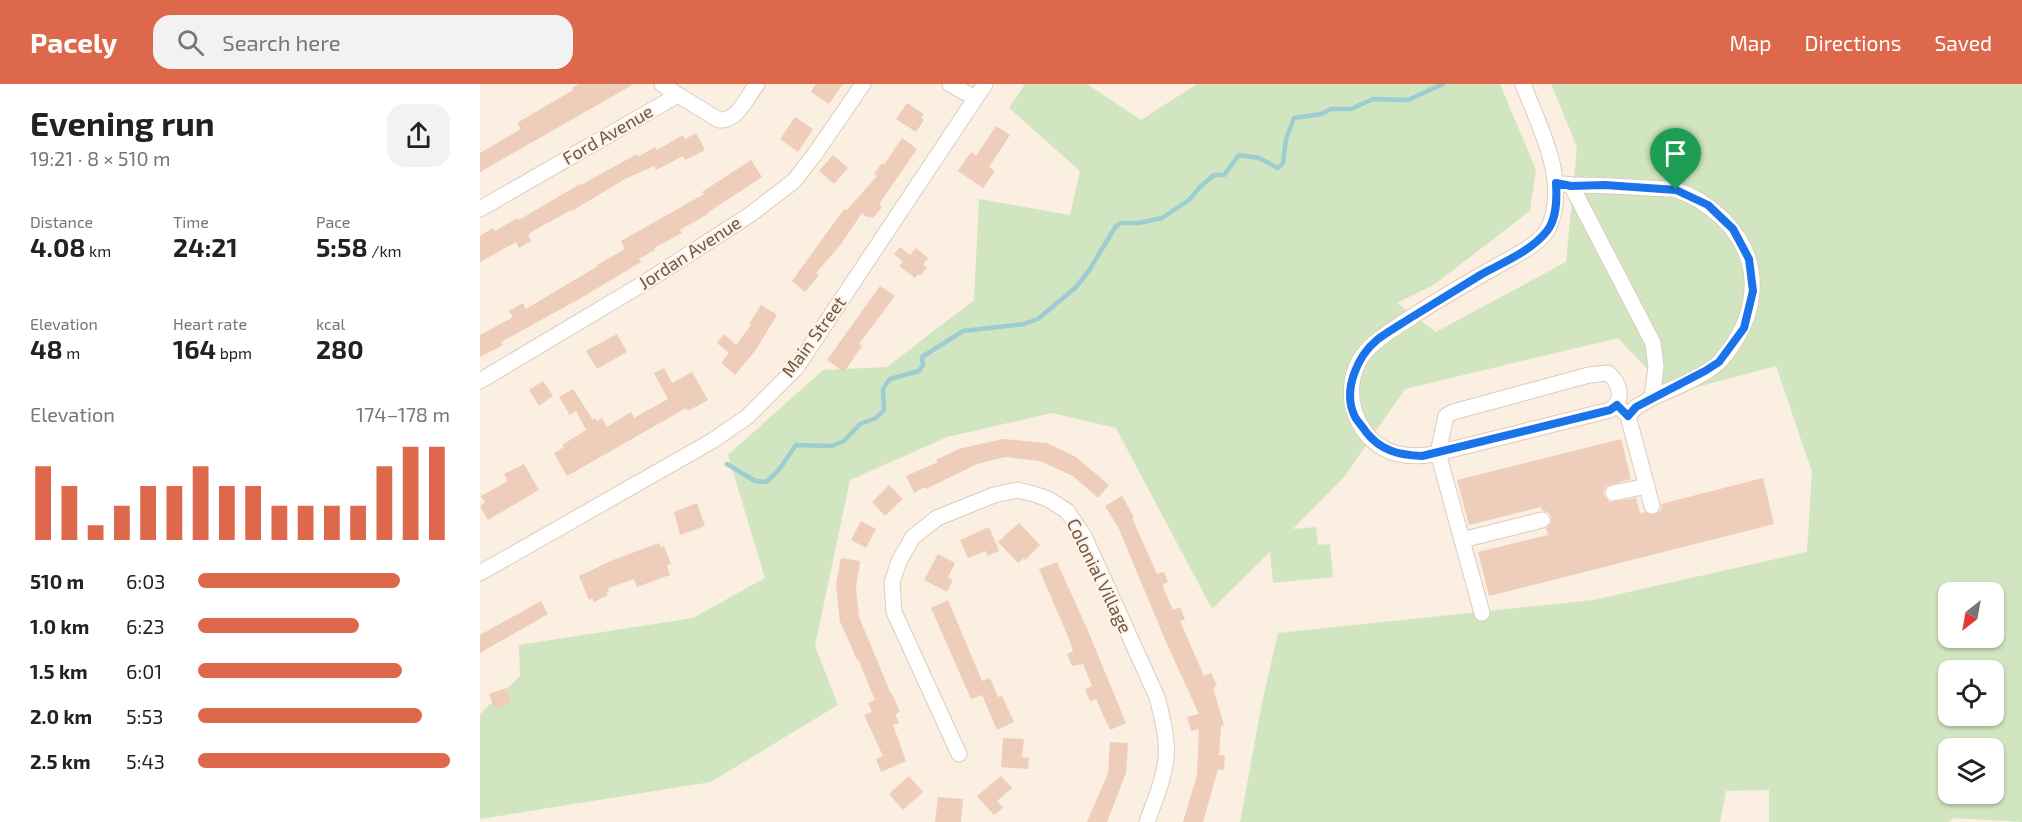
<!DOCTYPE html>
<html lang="en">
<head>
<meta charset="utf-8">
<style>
  :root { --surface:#fff; --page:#f2f2f2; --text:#222; --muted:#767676; --accent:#de684c }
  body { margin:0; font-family:"Exo 2",sans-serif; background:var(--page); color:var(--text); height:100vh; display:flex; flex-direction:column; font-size:22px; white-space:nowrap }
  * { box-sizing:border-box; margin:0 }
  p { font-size:20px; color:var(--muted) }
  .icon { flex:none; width:33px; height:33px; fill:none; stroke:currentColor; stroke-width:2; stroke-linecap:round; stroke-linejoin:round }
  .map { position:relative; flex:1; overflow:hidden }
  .sheet { display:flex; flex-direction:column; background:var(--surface); width:480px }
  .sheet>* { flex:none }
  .needle { width:39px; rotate:211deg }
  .buttons { position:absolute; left:1458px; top:498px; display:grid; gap:12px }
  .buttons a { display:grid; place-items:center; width:66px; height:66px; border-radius:12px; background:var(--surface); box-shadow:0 2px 4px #0004; font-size:30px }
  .pin { position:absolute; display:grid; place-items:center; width:51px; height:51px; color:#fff; margin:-62px -26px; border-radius:50% 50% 50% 0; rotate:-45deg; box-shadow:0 0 6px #0007 }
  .pin .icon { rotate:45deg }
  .round { display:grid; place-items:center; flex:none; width:63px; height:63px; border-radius:18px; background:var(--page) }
  .summary { display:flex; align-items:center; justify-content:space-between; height:102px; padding:0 30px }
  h1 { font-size:33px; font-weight:700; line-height:45px }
  .stats { display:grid; grid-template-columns:repeat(3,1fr); gap:9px; height:102px; padding:6px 30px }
  .stats div { display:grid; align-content:center }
  .stats b { font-size:26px; font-weight:700 }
  .stats small { font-size:16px; font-weight:400 }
  .stats p { font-size:16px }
  .chart { height:168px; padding:12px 30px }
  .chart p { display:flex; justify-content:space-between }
  .chart svg { width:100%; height:108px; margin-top:6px; stroke:var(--accent); stroke-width:6 }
  ul { padding:0 30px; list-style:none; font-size:20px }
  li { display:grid; grid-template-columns:96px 72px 1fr; align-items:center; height:45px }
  li i { height:15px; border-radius:8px; background:var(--accent) }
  header { display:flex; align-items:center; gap:36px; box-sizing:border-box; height:84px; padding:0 30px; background:var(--accent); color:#fff }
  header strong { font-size:28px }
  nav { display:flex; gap:33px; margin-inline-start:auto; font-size:21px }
  .search { width:420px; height:54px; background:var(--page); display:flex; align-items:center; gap:15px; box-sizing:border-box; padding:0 21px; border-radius:18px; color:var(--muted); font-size:22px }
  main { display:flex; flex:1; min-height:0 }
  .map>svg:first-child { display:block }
  .green { fill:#d1e6c0; fill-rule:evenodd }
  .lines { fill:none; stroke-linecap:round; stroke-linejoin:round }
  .stream { stroke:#9eccd3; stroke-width:4.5 }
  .building { fill:#eecdba }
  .minor-casing { stroke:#decbbd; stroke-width:17 }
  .minor { stroke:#fff; stroke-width:15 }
  .route-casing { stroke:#fff; stroke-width:12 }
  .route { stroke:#1a73e8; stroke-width:8 }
  .labels { text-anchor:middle; stroke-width:4.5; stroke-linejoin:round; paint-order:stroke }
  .street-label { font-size:18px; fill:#6f5649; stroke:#fef4e6 }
</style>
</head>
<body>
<header>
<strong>Pacely</strong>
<div class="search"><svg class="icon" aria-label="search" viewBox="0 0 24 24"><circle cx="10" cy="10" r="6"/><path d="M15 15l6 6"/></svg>Search here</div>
<nav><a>Map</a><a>Directions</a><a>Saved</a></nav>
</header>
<main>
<section class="sheet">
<div class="summary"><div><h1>Evening run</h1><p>19:21 · 8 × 510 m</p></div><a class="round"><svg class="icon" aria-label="share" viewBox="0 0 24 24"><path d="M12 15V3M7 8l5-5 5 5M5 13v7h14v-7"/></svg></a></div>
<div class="stats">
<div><p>Distance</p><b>4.08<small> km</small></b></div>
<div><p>Time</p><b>24:21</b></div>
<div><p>Pace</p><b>5:58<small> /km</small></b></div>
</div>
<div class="stats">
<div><p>Elevation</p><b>48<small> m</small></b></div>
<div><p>Heart rate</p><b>164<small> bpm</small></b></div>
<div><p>kcal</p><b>280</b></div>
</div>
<div class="chart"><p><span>Elevation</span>174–178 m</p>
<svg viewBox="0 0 160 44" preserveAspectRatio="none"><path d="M5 44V14M15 44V22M25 44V38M35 44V30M45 44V22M55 44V22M65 44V14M75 44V22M85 44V22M95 44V30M105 44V30M115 44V30M125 44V30M135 44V14M145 44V6M155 44V6"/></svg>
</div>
<ul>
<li><b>510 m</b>6:03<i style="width:80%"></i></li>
<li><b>1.0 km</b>6:23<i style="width:64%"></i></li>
<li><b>1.5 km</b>6:01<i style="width:81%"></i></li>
<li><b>2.0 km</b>5:53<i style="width:89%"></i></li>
<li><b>2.5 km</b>5:43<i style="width:100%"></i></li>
</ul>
</section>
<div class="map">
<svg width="1542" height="738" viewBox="0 0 1542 738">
  <rect width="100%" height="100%" fill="#faefe0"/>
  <path class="green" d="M545 0H607L661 36 717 0H1020L1056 86 1050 127 955 200 917 219 956 248 1086 178 1097 63 1071 0H1542V738L1475 734 1468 738H1289V706L1246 707 1240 738H760L782 619 798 549 1113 516 1327 468 1332 388 1296 282 1191 310 1138 254 925 305 864 393 813 445 836 443 838 461 850 460 853 493 793 499 790 468 732 525 636 344 572 329 467 353 370 396 335 562 358 621 231 698 0 735V630L40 592 39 561 213 534 285 494 248 371 343 286 407 283 494 216 499 115 590 131 600 87 529 24ZM1468 508H1514V554H1468ZM1468 586H1514V632H1468ZM1468 664H1514V710H1468Z"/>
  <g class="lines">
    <path class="stream" d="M247 380 275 397 286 398 298 387 316 361 352 362 364 357 380 340 396 334 404 326 403 305 410 295 439 287 443 281 442 273 483 247 544 240 558 235 595 204 608 188 636 142 641 139H659L682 134 709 116 720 103 734 91H744L759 71 779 74 798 84 803 79 806 55 814 34 841 30 851 25H871L893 15 928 16 963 0"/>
  </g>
  <g class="building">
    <path d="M99 0H154L0 88V69L41 45 37 39 93 6 92 4Z"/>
    <path d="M336 0H363L349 20 331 8Z"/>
    <path d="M427 19 444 30 441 34 444 36 436 48 416 35Z"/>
    <path d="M315 33 333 45 318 68 300 55Z"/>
    <path d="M516 42 530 51 509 83 515 87 503 104 478 87 491 68 496 72Z"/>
    <path d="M216 49 225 66 205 76 203 72 176 86 174 82 145 95 92 127 91 126 53 147 48 151 51 157 39 164 36 158 0 178V152L13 144 15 147 37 134 38 136 44 133 100 100 101 101 157 70 158 73 175 63 177 66 203 51 205 55Z"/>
    <path d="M422 54 437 65 399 120 402 123 393 134 389 132 388 134 382 129 361 160 336 189 339 191 325 208 312 197 364 125 367 126 397 92 394 90 402 79 404 81Z"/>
    <path d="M353 71 368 84 354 100 339 87Z"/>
    <path d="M271 76 282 93 227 129 228 130 200 146 202 149 174 164 175 166 159 175 161 178 101 214 21 258 23 261 0 273V251L33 233 29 227 43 219 46 225 118 182 117 181 145 165 141 157 224 110 222 108Z"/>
    <path d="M420 163 430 171 436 164 448 174 443 181 447 183 440 192 438 190 435 194 419 182 423 178 414 170Z"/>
    <path d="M400 202 415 212 379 260 382 262 364 288 347 276Z"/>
    <path d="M281 221 297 231 275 267 255 291 241 279 249 269 237 259 244 250 256 261 271 241 269 240Z"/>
    <path d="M137 250 147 268 117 285 106 267Z"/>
    <path d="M184 284 192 299 212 288 228 316 208 327 206 324 87 392 74 369 84 363 82 361 106 346 96 327 90 331 79 313 93 305 113 336 115 334 117 337 122 334 127 343 151 328 154 334 188 315 174 289Z"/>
    <path d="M63 297 73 312 59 322 49 306Z"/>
    <path d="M523 355 567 359 596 373 629 401 618 414 593 392 560 377 525 373 497 380 446 405 445 403 434 409 426 392 458 378 456 376 479 365Z"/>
    <path d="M1141 355 1151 395 1126 402 1123 410 1129 418 1156 414 1160 429 1165 428 1174 431 1179 428 1182 424 1181 420 1283 394 1294 440 1009 512 998 468 1068 451 1066 444 1071 439V433L1069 429 1062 426 1061 423 989 441 977 396Z"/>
    <path d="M44 380 59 406 8 436 0 422 5 418 1 412 28 397 24 390Z"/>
    <path d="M409 401 423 415 405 432 392 418Z"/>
    <path d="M642 412 654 433 652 434 677 490 684 488 688 498 682 501 693 526 700 523 705 535 700 537 724 592 731 589 737 602 733 604 744 641 741 642 739 671H745L744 686 738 685 723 738H703L717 691 719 645 711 647 707 633 719 630 686 558 639 445 625 422Z"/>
    <path d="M217 419 225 442 200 451 194 428Z"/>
    <path d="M381 437 396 445 386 464 371 456Z"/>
    <path d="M539 439 560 461 545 476 544 474 538 479 518 458Z"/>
    <path d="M509 443 519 467 507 472 506 467 488 474 480 456Z"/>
    <path d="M179 459 181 463 184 462 191 480 187 481 190 491 157 503 154 495 128 504 129 507 126 508 128 511 114 518 112 514 109 516 99 492 133 476Z"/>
    <path d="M458 470 475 479 468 493 473 496 467 508 444 496Z"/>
    <path d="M361 474 380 477 376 504 379 533 411 610 412 609 420 628 415 630 419 639 413 641 426 677 401 688 396 675 403 672 384 631 392 628 388 619 395 616 378 575 377 576 361 539H360L356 500Z"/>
    <path d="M577 478 608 547 646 639 630 646 616 615 610 617 605 605 612 602 603 580 592 582 587 570 593 567 589 555 559 485Z"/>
    <path d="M468 516 502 597 510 594 518 613 522 612 534 638 517 646 502 611 491 615 451 524Z"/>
    <path d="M61 517 68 530 0 569V551Z"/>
    <path d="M26 604 31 619 15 625 9 610Z"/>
    <path d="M523 654 544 655 542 673 549 674 548 685 521 683Z"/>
    <path d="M630 658 648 659 646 689 627 738H607L628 689Z"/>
    <path d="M429 692 443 708 423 726 409 710Z"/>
    <path d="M521 692 532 704 517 717 523 724 514 731 497 712Z"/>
    <path d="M458 713 483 715 481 738H455Z"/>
  </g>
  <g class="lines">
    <defs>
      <g id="minor">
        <path d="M182 0 198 11"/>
        <path d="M470 0 495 14"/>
        <path d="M1084 100 1091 101 1173 259 1176 283 1172 314 1156 323 1148 332"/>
        <path d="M1091 101C1117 101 1142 102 1168 104 1177 105 1187 104 1196 106 1213 111 1229 122 1242 134 1286 177 1279 233 1240 277 1226 292 1191 305 1172 314"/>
        <path d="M0 125 198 11 239 36C257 38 267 13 277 0"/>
        <path d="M0 297 169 196 271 130 314 97 335 70 383 0"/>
        <path d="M1142 326 1148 332 1172 422"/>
        <path d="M1133 409 1167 402"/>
        <path d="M982 456 1062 436"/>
        <path d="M0 489 232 357 267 333 316 284 505 0"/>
        <path d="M1002 529 958 369 966 332 973 328 1109 291 1128 289C1140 299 1145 316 1130 326L958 369C943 373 924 373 909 367 873 352 860 302 883 271 896 254 916 244 933 232 961 214 990 197 1019 181 1034 172 1061 160 1069 143 1089 96 1060 45 1043 0"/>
        <path d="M479 670 414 528 412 499 419 477 433 453 457 434 514 411 537 406 554 410 568 415 587 427 604 452 677 613C682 632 688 655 686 674 684 696 674 718 667 738"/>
      </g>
    </defs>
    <use href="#minor" class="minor-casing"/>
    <use href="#minor" class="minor"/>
  </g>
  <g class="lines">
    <defs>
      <path id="route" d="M1076 99 1091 102 1125 101 1196 106 1228 121 1253 145 1269 175 1273 207 1264 244 1239 278 1225 287 1156 323 1148 332 1137 321 1130 326 942 372C919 371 901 367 886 348 883 343 878 338 875 333 862 307 877 272 898 255 909 247 921 240 932 233 956 218 979 204 1002 190 1024 178 1051 167 1067 147 1077 134 1077 115 1076 99Z"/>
    </defs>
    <use href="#route" class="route-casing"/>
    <use href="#route" class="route"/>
  </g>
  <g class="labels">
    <g class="street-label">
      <text transform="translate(128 51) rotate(-30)" y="6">Ford Avenue</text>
      <text transform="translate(210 169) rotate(-33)" y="6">Jordan Avenue</text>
      <text transform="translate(334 253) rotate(-54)" y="6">Main Street</text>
      <text transform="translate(619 492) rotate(64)" y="6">Colonial Village</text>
    </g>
  </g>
</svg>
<div class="buttons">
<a><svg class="needle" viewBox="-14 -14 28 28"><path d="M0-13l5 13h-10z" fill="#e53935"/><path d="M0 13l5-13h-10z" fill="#767676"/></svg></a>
<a><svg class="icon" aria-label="locate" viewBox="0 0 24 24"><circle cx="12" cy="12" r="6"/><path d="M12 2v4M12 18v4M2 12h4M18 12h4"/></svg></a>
<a><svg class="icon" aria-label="layers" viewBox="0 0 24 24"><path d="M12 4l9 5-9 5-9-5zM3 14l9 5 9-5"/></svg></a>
</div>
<div class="pin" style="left:1196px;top:106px;background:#1e9e55"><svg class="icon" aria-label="arrive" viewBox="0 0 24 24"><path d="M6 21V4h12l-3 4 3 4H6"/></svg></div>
</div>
</main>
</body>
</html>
